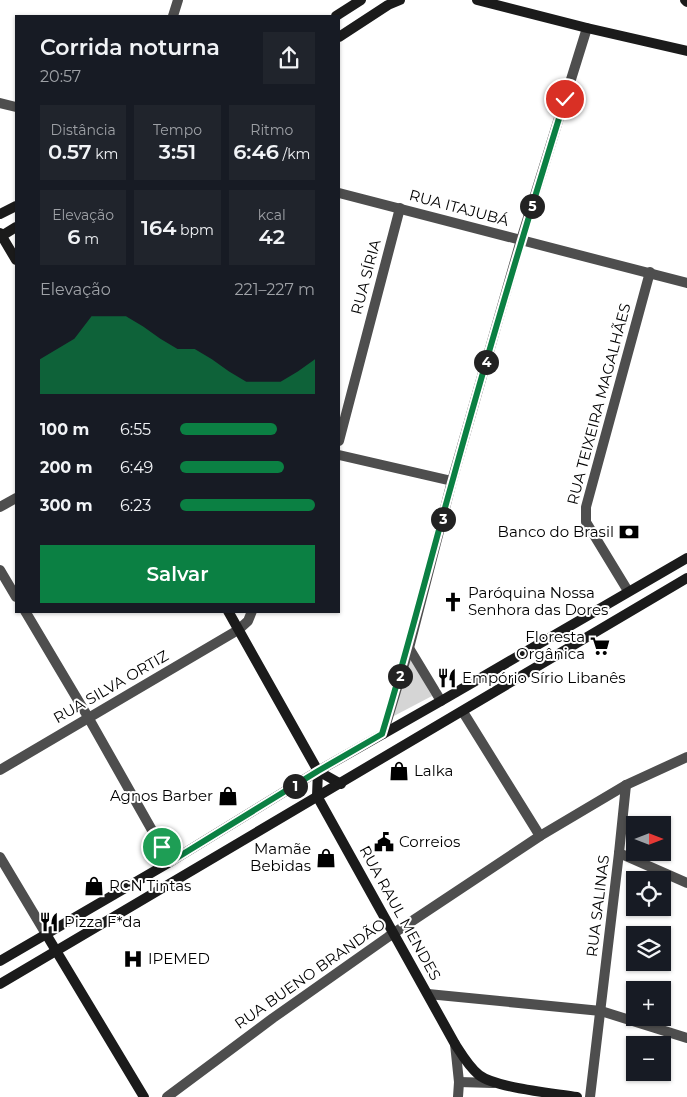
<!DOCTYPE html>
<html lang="pt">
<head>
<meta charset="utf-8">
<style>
  :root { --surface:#171b24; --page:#20242c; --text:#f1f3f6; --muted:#9ea1a6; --accent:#0b8043 }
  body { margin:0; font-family:Montserrat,sans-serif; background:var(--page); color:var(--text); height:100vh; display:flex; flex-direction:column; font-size:19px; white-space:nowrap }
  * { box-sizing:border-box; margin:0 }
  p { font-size:16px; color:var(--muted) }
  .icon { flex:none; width:28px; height:28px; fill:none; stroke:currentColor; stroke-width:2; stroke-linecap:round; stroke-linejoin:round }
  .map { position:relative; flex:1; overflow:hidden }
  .panel { position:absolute; left:15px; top:15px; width:325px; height:598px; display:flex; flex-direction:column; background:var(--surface); border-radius:0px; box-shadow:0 1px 4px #0004 }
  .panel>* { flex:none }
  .needle { width:32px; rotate:90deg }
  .fabs { position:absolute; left:626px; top:816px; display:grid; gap:10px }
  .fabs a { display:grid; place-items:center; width:45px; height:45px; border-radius:0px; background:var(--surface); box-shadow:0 1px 4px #0004; font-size:25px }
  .pin { position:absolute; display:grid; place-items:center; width:42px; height:42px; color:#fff; margin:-21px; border:2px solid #fff; border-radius:50%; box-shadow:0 1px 5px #0007 }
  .km { position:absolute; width:25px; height:25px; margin:-12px; border-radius:50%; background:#222; color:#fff; font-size:14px; line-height:25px; text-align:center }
  .round { display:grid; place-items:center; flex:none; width:52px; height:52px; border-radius:0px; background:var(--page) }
  .overview { display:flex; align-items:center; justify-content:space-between; height:85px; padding:0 25px }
  h1 { font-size:22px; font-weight:600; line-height:38px }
  .figures { display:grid; grid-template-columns:repeat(3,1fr); gap:8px; height:85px; padding:5px 25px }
  .figures div { display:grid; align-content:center; border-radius:0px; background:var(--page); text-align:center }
  .figures b { font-size:21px; font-weight:600 }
  .figures small { font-size:14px; font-weight:400 }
  .figures p { font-size:14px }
  .chart { height:140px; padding:10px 25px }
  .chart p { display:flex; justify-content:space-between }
  .chart svg { width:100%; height:90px; margin-top:5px; fill:var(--accent); opacity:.7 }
  .cta { display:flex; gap:10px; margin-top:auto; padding:10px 25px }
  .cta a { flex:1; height:58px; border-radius:0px; background:var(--accent); color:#fff; font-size:20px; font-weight:600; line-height:58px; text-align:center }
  ul { padding:0 25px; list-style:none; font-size:16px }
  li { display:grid; grid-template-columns:80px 60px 1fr; align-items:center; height:38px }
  li i { height:12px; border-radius:6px; background:var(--accent) }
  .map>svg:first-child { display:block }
  .green { fill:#d5d5d5 }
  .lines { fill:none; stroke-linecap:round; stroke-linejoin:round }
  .street { stroke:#4e4e4e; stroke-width:10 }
  .secondary { stroke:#1b1b1b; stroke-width:10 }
  .route-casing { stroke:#fff; stroke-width:10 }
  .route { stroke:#0b8043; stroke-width:6 }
  .labels { text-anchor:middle; stroke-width:4; stroke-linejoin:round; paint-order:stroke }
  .street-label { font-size:15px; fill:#000; stroke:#fff }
  .poi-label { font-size:15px; fill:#000; stroke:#fff; text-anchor:start }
</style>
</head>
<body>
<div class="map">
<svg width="687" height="1097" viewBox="0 0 687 1097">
  <rect width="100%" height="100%" fill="#fff"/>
  <path class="green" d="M410 657 432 696 392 717Z"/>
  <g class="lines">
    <g class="street">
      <path d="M173 16 178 0"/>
      <path d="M0 103 16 107"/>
      <path d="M339 193 687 283"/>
      <path d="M339 441 400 208"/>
      <path d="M339 455 452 481"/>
      <path d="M0 507 16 498"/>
      <path d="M0 570 16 597"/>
      <path d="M628 591 586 522V507L650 272"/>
      <path d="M25 611 88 717 170 862"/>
      <path d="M409 648 441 701"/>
      <path d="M463 712 540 836"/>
      <path d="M383 734 409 648 452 481 521 240 587 28"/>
      <path d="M0 770 238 630 248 621 252 611"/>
      <path d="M619 853 687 883"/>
      <path d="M0 857 46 934"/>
      <path d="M428 994 601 1011 687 1038"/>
      <path d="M455 1044 459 1082 458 1097"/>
      <path d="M459 1082 493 1083"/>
      <path d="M167 1097 273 1018 388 937 540 836 626 785 687 757"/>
      <path d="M590 1097 619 853 626 785"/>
    </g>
    <g class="secondary">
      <path d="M477 0 587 28 687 51"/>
      <path d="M685 0 687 2"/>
      <path d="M336 16 361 0"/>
      <path d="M339 37 388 5 400 0"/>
      <path d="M0 214 16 206"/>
      <path d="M0 233 16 260"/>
      <path d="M0 237 16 227"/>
      <path d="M228 611 318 771 317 796"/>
      <path d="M318 771 341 784"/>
      <path d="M317 796 455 1044C462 1055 469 1067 479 1075 496 1088 553 1093 577 1097"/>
      <path d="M46 934 144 1097"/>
      <path d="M0 961 170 862 318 771 441 701 687 558"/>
      <path d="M0 984 687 578"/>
    </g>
  </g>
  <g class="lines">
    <defs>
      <path id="route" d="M162 847 170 862 318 771 382 734C408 649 429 564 453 479 488 352 526 225 565 99"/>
    </defs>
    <use href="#route" class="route-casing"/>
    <use href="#route" class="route"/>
  </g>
  <defs>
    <symbol id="bank-bare" viewBox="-9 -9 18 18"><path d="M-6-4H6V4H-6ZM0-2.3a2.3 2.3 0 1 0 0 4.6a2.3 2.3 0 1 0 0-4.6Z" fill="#000" stroke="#fff" stroke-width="2.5" paint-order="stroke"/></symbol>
    <symbol id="church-bare" viewBox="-9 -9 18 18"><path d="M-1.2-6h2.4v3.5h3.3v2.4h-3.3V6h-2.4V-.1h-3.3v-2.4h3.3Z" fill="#000" stroke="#fff" stroke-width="2.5" paint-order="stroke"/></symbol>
    <symbol id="supermarket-bare" viewBox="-9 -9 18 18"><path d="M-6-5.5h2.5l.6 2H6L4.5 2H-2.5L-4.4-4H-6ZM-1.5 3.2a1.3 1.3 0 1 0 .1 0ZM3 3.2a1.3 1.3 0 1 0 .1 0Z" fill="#000" stroke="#fff" stroke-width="2.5" paint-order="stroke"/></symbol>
    <symbol id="restaurant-bare" viewBox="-9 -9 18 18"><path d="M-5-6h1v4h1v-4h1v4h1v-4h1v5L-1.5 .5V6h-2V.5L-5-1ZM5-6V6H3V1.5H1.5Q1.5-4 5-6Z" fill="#000" stroke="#fff" stroke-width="2.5" paint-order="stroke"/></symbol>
    <symbol id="shop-bare" viewBox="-9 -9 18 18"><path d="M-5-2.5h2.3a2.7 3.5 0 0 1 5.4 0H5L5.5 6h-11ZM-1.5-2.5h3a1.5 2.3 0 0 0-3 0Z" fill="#000" stroke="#fff" stroke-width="2.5" paint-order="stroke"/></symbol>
    <symbol id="civic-bare" viewBox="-9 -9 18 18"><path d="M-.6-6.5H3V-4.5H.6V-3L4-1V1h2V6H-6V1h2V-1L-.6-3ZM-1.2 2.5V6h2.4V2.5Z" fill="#000" stroke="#fff" stroke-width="2.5" paint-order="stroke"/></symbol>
    <symbol id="hospital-bare" viewBox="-9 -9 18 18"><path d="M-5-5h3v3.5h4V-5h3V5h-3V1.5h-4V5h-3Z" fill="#000" stroke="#fff" stroke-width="2.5" paint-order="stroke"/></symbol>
  </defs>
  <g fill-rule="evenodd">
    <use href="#bank-bare" x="615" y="518" width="28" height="28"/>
    <use href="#church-bare" x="439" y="588" width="28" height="28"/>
    <use href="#supermarket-bare" x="586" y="632" width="28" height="28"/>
    <use href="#restaurant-bare" x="433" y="664" width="28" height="28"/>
    <use href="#shop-bare" x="385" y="757" width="28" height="28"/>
    <use href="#shop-bare" x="214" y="782" width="28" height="28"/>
    <use href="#civic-bare" x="370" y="828" width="28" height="28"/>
    <use href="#shop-bare" x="312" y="844" width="28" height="28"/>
    <use href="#shop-bare" x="80" y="872" width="28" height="28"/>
    <use href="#restaurant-bare" x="35" y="908" width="28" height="28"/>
    <use href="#hospital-bare" x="119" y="945" width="28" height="28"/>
  </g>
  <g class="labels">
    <g class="street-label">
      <text transform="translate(459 208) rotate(15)" y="5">RUA ITAJUBÁ</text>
      <text transform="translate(366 277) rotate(-75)" y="5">RUA SÍRIA</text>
      <text transform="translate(599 404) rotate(-75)" y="5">RUA TEIXEIRA MAGALHÃES</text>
      <text transform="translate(111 687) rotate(-30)" y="5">RUA SILVA ORTIZ</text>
      <text transform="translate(598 906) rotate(-83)" y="5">RUA SALINAS</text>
      <text transform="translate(400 913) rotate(61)" y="5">RUA RAUL MENDES</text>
      <text transform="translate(310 974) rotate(-35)" y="5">RUA BUENO BRANDÃO</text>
    </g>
    <g class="poi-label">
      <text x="614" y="537" text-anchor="end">Banco do Brasil</text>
      <text x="468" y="598">Paróquina Nossa<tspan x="468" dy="17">Senhora das Dores</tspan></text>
      <text x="585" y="642" text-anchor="end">Floresta<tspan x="585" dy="17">Orgânica</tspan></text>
      <text x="462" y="683">Empório Sírio Libanês</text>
      <text x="414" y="776">Lalka</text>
      <text x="213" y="801" text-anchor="end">Agnos Barber</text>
      <text x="399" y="847">Correios</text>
      <text x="311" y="854" text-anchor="end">Mamãe<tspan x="311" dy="17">Bebidas</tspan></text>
      <text x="109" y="891">RCN Tintas</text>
      <text x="64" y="927">Pizza F*da</text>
      <text x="148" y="964">IPEMED</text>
    </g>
  </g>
</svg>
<div class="fabs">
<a><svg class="needle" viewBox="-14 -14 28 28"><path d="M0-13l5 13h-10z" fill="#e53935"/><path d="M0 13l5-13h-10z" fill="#9ea1a6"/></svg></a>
<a><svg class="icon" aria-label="locate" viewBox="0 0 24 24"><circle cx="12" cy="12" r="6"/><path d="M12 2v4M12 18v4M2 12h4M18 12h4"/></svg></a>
<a><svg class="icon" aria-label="layers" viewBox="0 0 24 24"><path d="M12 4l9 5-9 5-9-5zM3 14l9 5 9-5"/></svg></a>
<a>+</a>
<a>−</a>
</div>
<div class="pin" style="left:162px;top:847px;background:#1e9e55"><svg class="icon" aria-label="arrive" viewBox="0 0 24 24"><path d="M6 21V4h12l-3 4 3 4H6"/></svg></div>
<div class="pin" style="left:565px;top:99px;background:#d93025"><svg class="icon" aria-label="check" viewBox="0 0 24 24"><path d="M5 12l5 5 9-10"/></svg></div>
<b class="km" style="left:295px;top:786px">1</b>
<b class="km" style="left:400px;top:676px">2</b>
<b class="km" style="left:443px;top:519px">3</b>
<b class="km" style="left:486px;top:362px">4</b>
<b class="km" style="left:532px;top:206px">5</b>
<section class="panel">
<div class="overview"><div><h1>Corrida noturna</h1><p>20:57</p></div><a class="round"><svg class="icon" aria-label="share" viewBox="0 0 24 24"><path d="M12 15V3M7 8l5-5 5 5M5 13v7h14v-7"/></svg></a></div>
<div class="figures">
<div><p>Distância</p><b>0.57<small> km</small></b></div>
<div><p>Tempo</p><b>3:51</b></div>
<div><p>Ritmo</p><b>6:46<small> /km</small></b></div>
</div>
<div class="figures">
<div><p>Elevação</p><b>6<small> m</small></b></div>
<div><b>164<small> bpm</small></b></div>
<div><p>kcal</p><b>42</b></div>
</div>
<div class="chart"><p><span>Elevação</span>221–227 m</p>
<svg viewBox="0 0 160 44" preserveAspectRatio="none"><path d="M0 44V27L10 22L20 17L30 6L40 6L50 6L60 11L70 17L80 22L90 22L100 27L110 33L120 38L130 38L140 38L150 33L160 27V44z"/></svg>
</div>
<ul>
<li><b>100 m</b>6:55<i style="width:72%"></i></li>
<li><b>200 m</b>6:49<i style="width:77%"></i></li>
<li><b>300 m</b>6:23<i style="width:100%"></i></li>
</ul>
<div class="cta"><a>Salvar</a></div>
</section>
</div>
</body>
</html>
